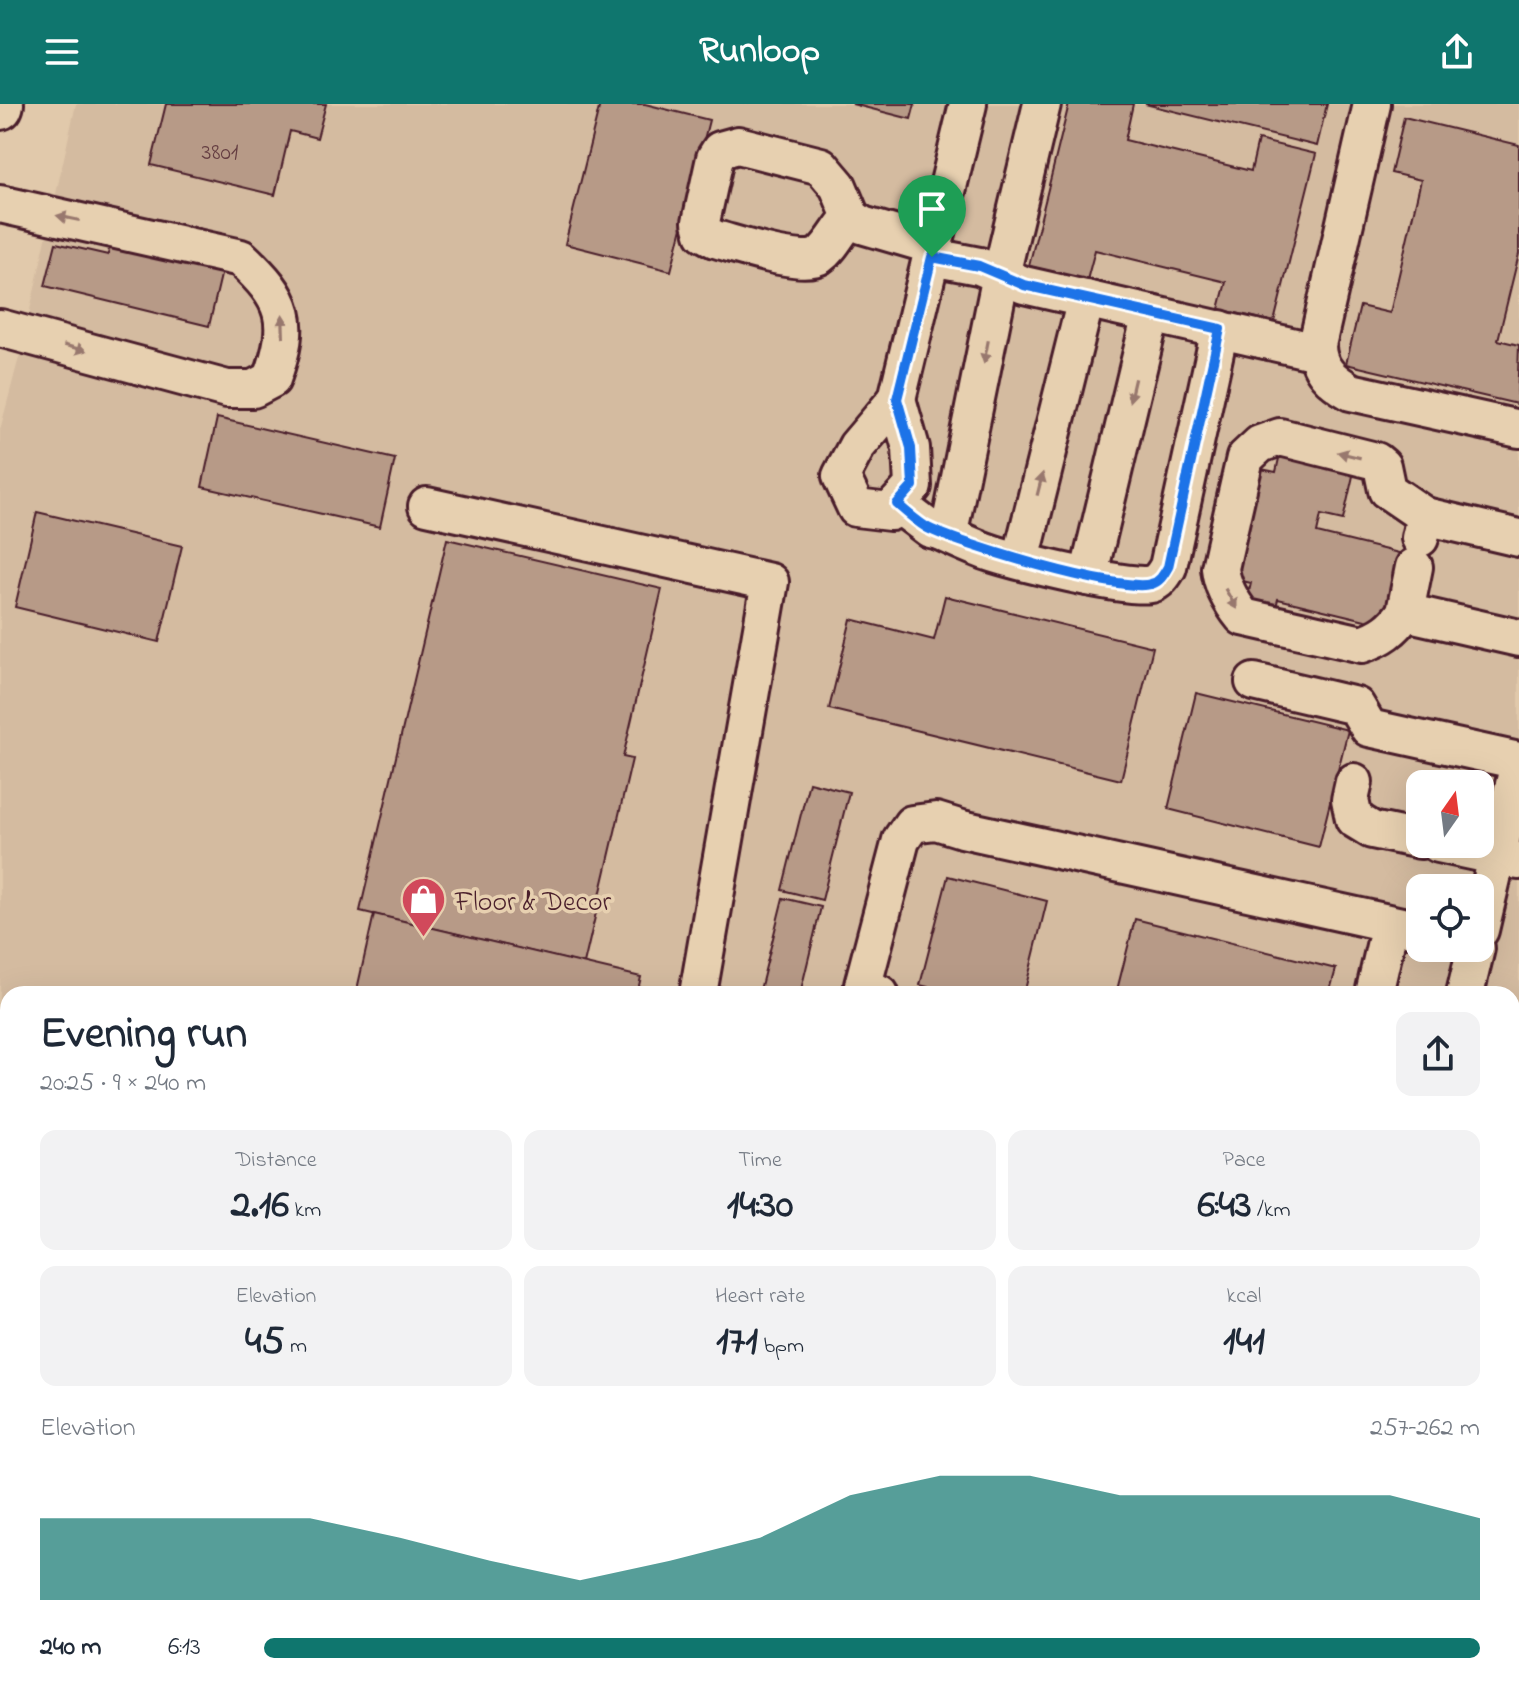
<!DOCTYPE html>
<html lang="en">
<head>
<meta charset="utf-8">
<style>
  :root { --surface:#fff; --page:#f2f2f3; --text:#1f2937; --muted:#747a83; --accent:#0f766e }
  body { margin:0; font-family:"Indie Flower",sans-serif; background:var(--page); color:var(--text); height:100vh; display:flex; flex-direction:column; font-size:30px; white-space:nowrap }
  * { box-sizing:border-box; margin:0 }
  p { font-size:26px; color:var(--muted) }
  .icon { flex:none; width:44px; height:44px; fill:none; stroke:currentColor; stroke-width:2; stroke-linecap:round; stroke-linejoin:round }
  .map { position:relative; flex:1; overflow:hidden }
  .drawer { position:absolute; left:0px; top:882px; width:1520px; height:708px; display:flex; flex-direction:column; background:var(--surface); border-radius:24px 24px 0 0; box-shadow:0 8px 32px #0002 }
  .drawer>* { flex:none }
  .needle { width:52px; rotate:14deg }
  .tools { position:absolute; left:1406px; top:666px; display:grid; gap:16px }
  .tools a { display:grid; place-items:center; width:88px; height:88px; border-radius:16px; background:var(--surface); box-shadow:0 8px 32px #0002; font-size:40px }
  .pin { position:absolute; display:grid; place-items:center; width:68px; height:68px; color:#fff; margin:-82px -34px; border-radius:50% 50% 50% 0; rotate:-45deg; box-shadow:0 0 8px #0007 }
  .pin .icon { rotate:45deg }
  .round { display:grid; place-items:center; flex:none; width:84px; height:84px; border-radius:16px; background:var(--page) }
  .headline { display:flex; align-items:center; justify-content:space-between; height:136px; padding:0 40px }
  h1 { font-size:44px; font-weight:800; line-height:60px }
  .stats { display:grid; grid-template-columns:repeat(3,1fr); gap:12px; height:136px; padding:8px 40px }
  .stats div { display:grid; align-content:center; border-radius:16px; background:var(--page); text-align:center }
  .stats b { font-size:40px; font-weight:800 }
  .stats small { font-size:22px; font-weight:400 }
  .stats p { font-size:22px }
  .chart { height:224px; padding:16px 40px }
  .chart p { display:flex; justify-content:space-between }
  .chart svg { width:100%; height:144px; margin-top:8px; fill:var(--accent); opacity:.7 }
  ul { padding:0 40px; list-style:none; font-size:26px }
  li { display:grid; grid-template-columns:128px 96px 1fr; align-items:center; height:60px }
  li i { height:20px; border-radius:10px; background:var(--accent) }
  header { display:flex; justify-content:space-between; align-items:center; height:104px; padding:0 40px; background:var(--accent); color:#fff; font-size:36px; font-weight:800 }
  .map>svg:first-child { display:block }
  .built { fill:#d4bba0; fill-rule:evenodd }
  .building { fill:#b79a87; stroke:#4a1f2b; stroke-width:2 }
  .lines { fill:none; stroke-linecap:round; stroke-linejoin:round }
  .minor-casing { stroke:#4a1f2b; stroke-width:42 }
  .major-casing { stroke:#4a1f2b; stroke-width:50 }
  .minor { stroke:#e7d0b0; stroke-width:36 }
  .major { stroke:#e7d0b0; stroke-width:44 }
  .oneway { fill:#98786e }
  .route-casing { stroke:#fff; stroke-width:16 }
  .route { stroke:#1a73e8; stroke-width:10 }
  .labels { text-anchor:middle; stroke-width:7; stroke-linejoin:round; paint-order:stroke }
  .number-label { font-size:24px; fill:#653e42 }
  .poi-label { font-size:28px; fill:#4a1f2b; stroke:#e7d0b0; text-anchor:start }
</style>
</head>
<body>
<header><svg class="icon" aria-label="menu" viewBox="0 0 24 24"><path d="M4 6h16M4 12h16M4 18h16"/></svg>Runloop<svg class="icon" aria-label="share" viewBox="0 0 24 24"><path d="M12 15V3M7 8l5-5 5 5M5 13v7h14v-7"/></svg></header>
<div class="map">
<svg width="1519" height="1590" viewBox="0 0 1519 1590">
  <rect width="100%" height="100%" fill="#e1c9ab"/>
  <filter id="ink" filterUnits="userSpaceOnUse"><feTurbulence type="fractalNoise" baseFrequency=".0125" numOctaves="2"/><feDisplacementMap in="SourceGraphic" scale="16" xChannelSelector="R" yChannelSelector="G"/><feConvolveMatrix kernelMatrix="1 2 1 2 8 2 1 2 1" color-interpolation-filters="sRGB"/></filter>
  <g filter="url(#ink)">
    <g class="built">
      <path d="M76 0H1519V1590H1189L1155 1582H1512V890H8V1316L0 1314V326L22 242ZM1420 680H1480V740H1420ZM1420 784H1480V844H1420Z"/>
      <path d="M0 1401 8 1403V1582H782L816 1590H0Z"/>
    </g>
    <g class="building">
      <path d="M166 0H326L317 34 290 27 275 91 151 61Z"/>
      <path d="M600 0H645L709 16 671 167 565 140Z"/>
      <path d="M852 0H915L911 15Z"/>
      <path d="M1069 0H1133L1125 36 1251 67 1258 36 1316 50 1274 218 1219 205 1226 178 1095 146 1087 176 1029 162Z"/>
      <path d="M1145 0H1327L1317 42Z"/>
      <path d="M1404 13 1519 41V150L1498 236 1519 241 1517 300 1346 260 1360 202 1390 209 1421 76 1391 69Z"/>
      <path d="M56 139 108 151 110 139 222 167 209 222 45 182Z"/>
      <path d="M217 314 395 355 380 423 202 383Z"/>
      <path d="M1281 345 1355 363 1343 416 1321 411 1317 429 1403 450 1386 521 1278 495 1275 507 1246 501 1251 479 1230 474 1256 364 1276 368Z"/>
      <path d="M37 408 182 442 159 538 15 503Z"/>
      <path d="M447 435 662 485 623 653 632 655 584 860 360 807Z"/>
      <path d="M945 492 1153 543 1121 676 829 605 851 515 934 536Z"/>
      <path d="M1196 589 1348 626 1319 743 1168 705Z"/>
      <path d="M809 678 849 688 822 796 782 786Z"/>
      <path d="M948 772 1047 797 1024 890H955L920 881Z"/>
      <path d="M783 794 821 803 800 890H759Z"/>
      <path d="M374 810 641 873 637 890H356Z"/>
      <path d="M1135 815 1336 865 1329 890H1116Z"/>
      <path d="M1519 971V1156L1512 1154V1000Z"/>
      <path d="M1512 1199 1519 1201V1268L1514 1286H1512Z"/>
      <path d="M1512 1396 1519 1398V1449L1512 1477Z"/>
      <path d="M0 1496 8 1498V1581L0 1579Z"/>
      <path d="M12 1582H187L185 1590H16L17 1583Z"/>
    </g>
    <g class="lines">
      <defs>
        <g id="minor">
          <path d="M1372 0 1317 241C1317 265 1332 277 1351 288L1519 325"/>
          <path d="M0 100 241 154C286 196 293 216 272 275L253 285H227L0 224"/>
          <path d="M851 113C840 124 832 143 819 152 802 163 735 140 715 135L704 129 701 118 715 54 720 46 738 41 821 62 838 82 851 113 862 121 934 142"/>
          <path d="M932 153 979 162 1024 181 1317 248"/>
          <path d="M897 295 968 0"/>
          <path d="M897 295 911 344 913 382 890 408 856 404 841 372 857 342Z"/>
          <path d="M897 400 930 425 939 427 951 418 1001 171 1042 0"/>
          <path d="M427 402 770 478 698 890"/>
          <path d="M939 427C954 434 969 441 985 447 1010 456 1130 486 1151 480 1159 478 1164 470 1168 463L1220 225"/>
          <path d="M1420 434 1425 412 1519 434"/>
          <path d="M1021 456 1086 195"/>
          <path d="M1414 463 1405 508 1519 534"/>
          <path d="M1088 473 1151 210"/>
          <path d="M1405 508C1394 525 1381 534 1362 540L1243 513C1231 498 1222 483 1220 464L1245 354 1260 340 1280 333 1376 357 1382 362 1387 386 1425 412"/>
          <path d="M1254 578 1356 602 1369 624 1519 657"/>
          <path d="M1354 678 1350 696 1354 715 1372 726 1420 736"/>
          <path d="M1438 740 1518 757"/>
          <path d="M1480 826 1519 659"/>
          <path d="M880 890 863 881 901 736 912 720 936 717 962 725 1420 826"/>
          <path d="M1374 890 1390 820"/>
          <path d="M1465 890 1476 844"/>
          <path d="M1512 1163 1519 1165"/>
          <path d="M0 1332 8 1334"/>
          <path d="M1512 1360 1515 1361"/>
          <path d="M0 1383 8 1385"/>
          <path d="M0 1477 8 1479"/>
          <path d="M857 1582 891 1590"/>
          <path d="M1077 1582 1111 1590"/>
          <path d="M1447 1582 1480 1590"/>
          <path d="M290 1590 292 1582"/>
          <path d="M829 1590 830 1582"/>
          <path d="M1307 1590 1308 1582"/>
        </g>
        <path id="major" d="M0 3 1 0"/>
      </defs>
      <use href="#minor" class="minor-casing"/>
      <use href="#major" class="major-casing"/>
      <use href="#minor" class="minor"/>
      <use href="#major" class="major"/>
    </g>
    <defs><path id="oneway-solid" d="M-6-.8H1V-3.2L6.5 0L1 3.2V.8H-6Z" transform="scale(2)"/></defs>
    <g class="oneway">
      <use href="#oneway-solid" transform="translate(68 114) rotate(-168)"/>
      <use href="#oneway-solid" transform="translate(283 222) rotate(-92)"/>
      <use href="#oneway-solid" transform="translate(75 244) rotate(15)"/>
      <use href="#oneway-solid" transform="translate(986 248) rotate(101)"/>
      <use href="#oneway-solid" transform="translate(1132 286) rotate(103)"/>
      <use href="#oneway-solid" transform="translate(1349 351) rotate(-166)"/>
      <use href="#oneway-solid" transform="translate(1040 380) rotate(-76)"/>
      <use href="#oneway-solid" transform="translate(1231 495) rotate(60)"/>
    </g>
  </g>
  <g class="lines" filter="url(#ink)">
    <defs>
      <path id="route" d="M932 153 979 162 1024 181 1220 225 1168 463C1164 470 1160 478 1151 480 1120 489 958 440 926 423 916 417 906 408 897 400L913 382 911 344 897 295Z"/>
    </defs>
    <use href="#route" class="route-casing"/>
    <use href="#route" class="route"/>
  </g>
  <defs>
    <symbol id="shop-pin" viewBox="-11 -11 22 30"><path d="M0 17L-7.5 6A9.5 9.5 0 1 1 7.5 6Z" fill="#d1495b" stroke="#e7d0b0"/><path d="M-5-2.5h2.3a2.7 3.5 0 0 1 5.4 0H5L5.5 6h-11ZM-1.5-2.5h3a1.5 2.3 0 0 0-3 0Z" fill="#fff"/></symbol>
  </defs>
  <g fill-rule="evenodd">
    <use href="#shop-pin" x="398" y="770" width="51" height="69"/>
  </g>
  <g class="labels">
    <g class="number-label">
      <text x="220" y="55">3801</text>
    </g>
    <g class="poi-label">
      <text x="455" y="806">Floor &amp; Decor</text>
    </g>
  </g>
</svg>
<div class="tools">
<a><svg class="needle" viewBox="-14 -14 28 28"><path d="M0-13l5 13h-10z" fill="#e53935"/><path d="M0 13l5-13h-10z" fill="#747a83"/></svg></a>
<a><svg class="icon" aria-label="locate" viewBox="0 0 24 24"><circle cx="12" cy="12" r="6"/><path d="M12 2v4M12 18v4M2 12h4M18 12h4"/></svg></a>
</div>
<div class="pin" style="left:932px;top:153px;background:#1e9e55"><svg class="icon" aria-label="arrive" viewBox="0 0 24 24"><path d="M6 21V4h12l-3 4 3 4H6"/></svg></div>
<section class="drawer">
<div class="headline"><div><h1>Evening run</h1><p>20:25 · 9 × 240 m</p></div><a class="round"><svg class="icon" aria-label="share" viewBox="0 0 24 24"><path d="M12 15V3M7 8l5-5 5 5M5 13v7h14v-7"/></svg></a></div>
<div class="stats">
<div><p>Distance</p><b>2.16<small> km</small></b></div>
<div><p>Time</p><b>14:30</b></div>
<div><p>Pace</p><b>6:43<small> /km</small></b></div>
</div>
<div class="stats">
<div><p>Elevation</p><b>45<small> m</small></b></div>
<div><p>Heart rate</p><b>171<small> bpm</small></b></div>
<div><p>kcal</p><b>141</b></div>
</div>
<div class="chart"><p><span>Elevation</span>257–262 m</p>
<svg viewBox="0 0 160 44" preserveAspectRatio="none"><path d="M0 44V19L10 19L20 19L30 19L40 25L50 32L60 38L70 32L80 25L90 12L100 6L110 6L120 12L130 12L140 12L150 12L160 19V44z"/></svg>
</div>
<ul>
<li><b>240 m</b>6:13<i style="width:100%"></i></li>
</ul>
</section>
</div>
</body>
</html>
